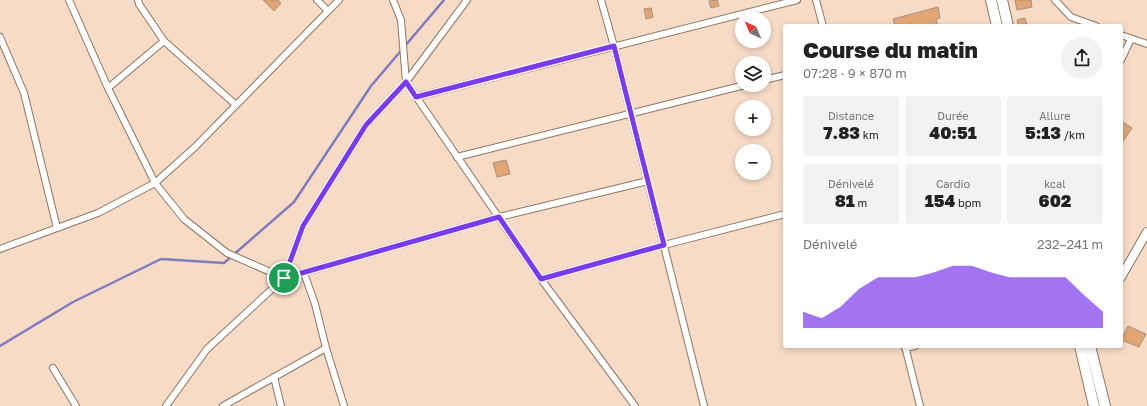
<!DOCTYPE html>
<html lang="fr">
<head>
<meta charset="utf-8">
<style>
  :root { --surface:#fff; --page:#f2f2f2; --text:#222; --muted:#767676; --accent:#7c3aed }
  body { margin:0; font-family:"Golos Text",sans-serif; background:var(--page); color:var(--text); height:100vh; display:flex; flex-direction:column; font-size:15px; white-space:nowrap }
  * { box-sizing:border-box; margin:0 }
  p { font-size:13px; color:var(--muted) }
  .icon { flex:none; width:22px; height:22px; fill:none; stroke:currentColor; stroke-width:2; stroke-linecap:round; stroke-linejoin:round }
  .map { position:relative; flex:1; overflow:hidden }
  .sheet { position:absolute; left:783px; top:24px; width:340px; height:324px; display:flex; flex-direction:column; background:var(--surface); border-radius:4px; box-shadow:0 2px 6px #0003 }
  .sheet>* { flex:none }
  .needle { width:26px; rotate:316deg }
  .fabs { position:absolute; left:735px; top:12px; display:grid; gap:8px }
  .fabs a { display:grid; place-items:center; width:36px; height:36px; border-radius:50%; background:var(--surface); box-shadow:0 2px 6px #0003; font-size:20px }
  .pin { position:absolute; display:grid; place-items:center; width:34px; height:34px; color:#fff; margin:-17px; border:2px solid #fff; border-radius:50%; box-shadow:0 1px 4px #0007 }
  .round { display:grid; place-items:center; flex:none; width:42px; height:42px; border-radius:21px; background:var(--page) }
  .overview { display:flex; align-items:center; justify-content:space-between; height:68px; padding:0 20px }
  h1 { font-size:22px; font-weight:800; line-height:30px }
  .figures { display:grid; grid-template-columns:repeat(3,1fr); gap:6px; height:68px; padding:4px 20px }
  .figures div { display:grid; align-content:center; border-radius:4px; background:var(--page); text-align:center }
  .figures b { font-size:17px; font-weight:800 }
  .figures small { font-size:11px; font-weight:400 }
  .figures p { font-size:11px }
  .chart { height:112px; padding:8px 20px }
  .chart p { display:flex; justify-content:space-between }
  .chart svg { width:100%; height:72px; margin-top:4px; fill:var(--accent); opacity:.7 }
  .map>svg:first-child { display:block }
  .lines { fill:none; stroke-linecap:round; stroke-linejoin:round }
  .stream { stroke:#807cbd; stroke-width:2.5 }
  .building { fill:#e2a674; stroke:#a98f7c }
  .minor-casing { stroke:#8e7662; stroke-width:8 }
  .tertiary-casing { stroke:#8e7662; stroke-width:10 }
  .primary-casing { stroke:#8e7662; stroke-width:12 }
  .minor { stroke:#fff; stroke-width:6 }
  .tertiary { stroke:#fff; stroke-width:8 }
  .primary { stroke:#fff; stroke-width:10 }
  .route-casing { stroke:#fff; stroke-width:8 }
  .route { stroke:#7c3aed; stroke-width:5 }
</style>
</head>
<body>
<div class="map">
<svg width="1147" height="406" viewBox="0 0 1147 406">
  <rect width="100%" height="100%" fill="#f6dbc6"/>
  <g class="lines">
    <path class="stream" d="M0 346 73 302 161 259 224 263 294 202 371 86 444 0"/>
  </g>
  <g class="building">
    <path d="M263 0H278L281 3 274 11Z"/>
    <path d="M717 0 719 6 711 8 709 1Z"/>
    <path d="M1015 0H1031L1032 7 1017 10Z"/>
    <path d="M938 7 940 18 936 19 938 26H895L893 19Z"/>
    <path d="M651 8 653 17 646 19 644 9Z"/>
    <path d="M1025 18 1027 26H1018L1017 20Z"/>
    <path d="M1121 121 1132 128 1121 144Z"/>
    <path d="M506 160 510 174 497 177 493 163Z"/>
    <path d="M1128 326 1146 334 1139 347 1121 340Z"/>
  </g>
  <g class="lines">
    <defs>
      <g id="minor">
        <path d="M69 0 108 88 155 183 184 219 227 253 284 278 499 217 648 181"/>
        <path d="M317 0 328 11"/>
        <path d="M393 0 401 20 406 82 541 279 635 406"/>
        <path d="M601 0 614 46 704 406"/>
        <path d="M816 0 823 26"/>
        <path d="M1055 0 1071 17 1096 26"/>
        <path d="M1121 35 1147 44"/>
        <path d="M0 37 24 93 57 228"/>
        <path d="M164 41 236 105"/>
        <path d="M1121 60 1131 39"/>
        <path d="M764 80 785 75"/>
        <path d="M108 88 164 41 139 4 138 0"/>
        <path d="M416 97 797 0"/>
        <path d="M457 157 745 85"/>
        <path d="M0 249 98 213 155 183 195 147 339 0"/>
        <path d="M304 273 315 304 326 348 344 406"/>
        <path d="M541 279 664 245 785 214"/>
        <path d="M905 346 920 406"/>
        <path d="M905 348 915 346"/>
        <path d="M53 368 76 406"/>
        <path d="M274 377 281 406"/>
        <path d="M166 406 207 349 284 278 303 226 366 125 406 82 467 0"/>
        <path d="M223 406 326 348"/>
      </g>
      <path id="tertiary" d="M1121 277 1147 232"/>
      <g id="primary">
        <path d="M991 0 997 26"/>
        <path d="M1002 0 1008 26"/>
        <path d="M1080 346 1094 406"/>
        <path d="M1090 346 1105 406"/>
      </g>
    </defs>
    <use href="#minor" class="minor-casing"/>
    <use href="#tertiary" class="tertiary-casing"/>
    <use href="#primary" class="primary-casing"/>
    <use href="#minor" class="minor"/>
    <use href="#tertiary" class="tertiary"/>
    <use href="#primary" class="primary"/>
  </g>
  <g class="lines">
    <defs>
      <path id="route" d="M614 46 664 245 541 279 499 217 284 278 303 226 366 125 406 82 416 97Z"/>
    </defs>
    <use href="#route" class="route-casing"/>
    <use href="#route" class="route"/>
  </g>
</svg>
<div class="fabs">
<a><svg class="needle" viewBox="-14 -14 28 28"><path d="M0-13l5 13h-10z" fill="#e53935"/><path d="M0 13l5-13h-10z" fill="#767676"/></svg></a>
<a><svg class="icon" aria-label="layers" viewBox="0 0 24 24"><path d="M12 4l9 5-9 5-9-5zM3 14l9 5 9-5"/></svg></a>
<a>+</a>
<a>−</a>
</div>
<div class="pin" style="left:284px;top:278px;background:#1e9e55"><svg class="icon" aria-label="arrive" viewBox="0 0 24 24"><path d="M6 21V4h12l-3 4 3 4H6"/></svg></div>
<section class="sheet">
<div class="overview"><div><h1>Course du matin</h1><p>07:28 · 9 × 870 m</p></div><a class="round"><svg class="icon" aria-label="share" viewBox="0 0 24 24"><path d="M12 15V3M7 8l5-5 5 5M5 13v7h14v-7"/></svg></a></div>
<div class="figures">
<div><p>Distance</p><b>7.83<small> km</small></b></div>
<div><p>Durée</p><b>40:51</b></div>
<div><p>Allure</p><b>5:13<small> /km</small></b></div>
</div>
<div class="figures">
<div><p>Dénivelé</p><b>81<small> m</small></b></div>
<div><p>Cardio</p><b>154<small> bpm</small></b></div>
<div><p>kcal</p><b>602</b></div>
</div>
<div class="chart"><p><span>Dénivelé</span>232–241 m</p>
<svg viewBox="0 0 160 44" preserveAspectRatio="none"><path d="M0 44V34L10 38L20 31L30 20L40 13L50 13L60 13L70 10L80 6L90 6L100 10L110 13L120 13L130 13L140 13L150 24L160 34V44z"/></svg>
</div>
</section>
</div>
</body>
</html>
